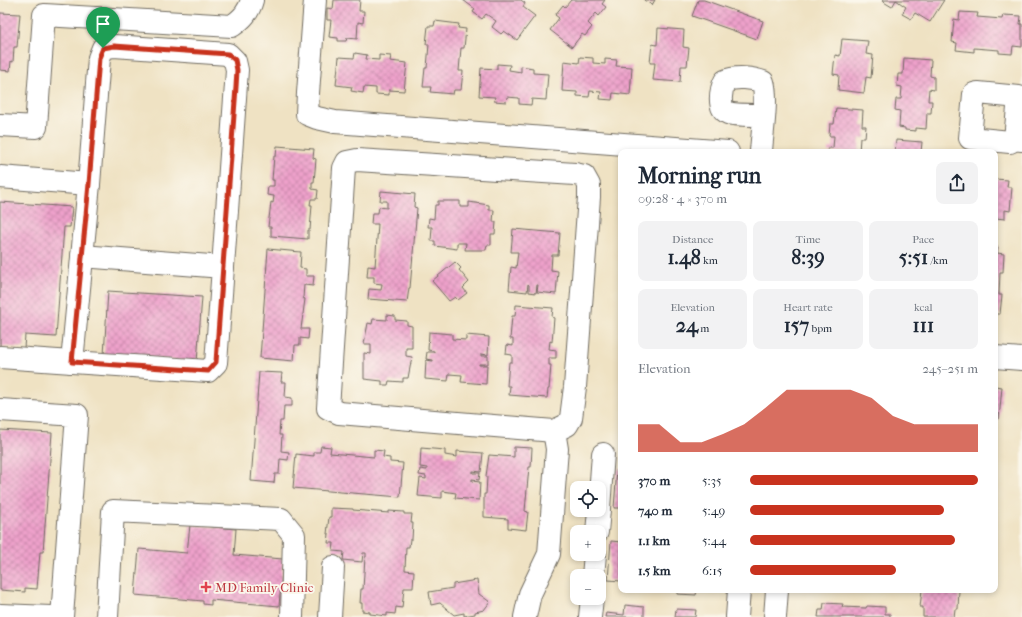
<!DOCTYPE html>
<html lang="en">
<head>
<meta charset="utf-8">
<style>
  :root { --surface:#fff; --page:#f2f2f3; --text:#1f2937; --muted:#747a83; --accent:#c8321e }
  body { margin:0; font-family:"IM FELL French Canon",serif; background:var(--page); color:var(--text); height:100vh; display:flex; flex-direction:column; font-size:15px; white-space:nowrap }
  * { box-sizing:border-box; margin:0 }
  p { font-size:13px; color:var(--muted) }
  .icon { flex:none; width:22px; height:22px; fill:none; stroke:currentColor; stroke-width:2; stroke-linecap:round; stroke-linejoin:round }
  .map { position:relative; flex:1; overflow:hidden }
  .sheet { position:absolute; left:618px; top:149px; width:380px; height:444px; display:flex; flex-direction:column; background:var(--surface); border-radius:8px; box-shadow:0 2px 6px #0003 }
  .sheet>* { flex:none }
  .tools { position:absolute; left:570px; top:481px; display:grid; gap:8px }
  .tools a { display:grid; place-items:center; width:36px; height:36px; border-radius:8px; background:var(--surface); box-shadow:0 2px 6px #0003; font-size:20px }
  .pin { position:absolute; display:grid; place-items:center; width:34px; height:34px; color:#fff; margin:-41px -17px; border-radius:50% 50% 50% 0; rotate:-45deg; box-shadow:0 0 4px #0007 }
  .pin .icon { rotate:45deg }
  .round { display:grid; place-items:center; flex:none; width:42px; height:42px; border-radius:8px; background:var(--page) }
  .overview { display:flex; align-items:center; justify-content:space-between; height:68px; padding:0 20px }
  h1 { font-size:22px; font-weight:800; line-height:30px }
  .figures { display:grid; grid-template-columns:repeat(3,1fr); gap:6px; height:68px; padding:4px 20px }
  .figures div { display:grid; align-content:center; border-radius:8px; background:var(--page); text-align:center }
  .figures b { font-size:20px; font-weight:800 }
  .figures small { font-size:11px; font-weight:400 }
  .figures p { font-size:11px }
  .chart { height:112px; padding:8px 20px }
  .chart p { display:flex; justify-content:space-between }
  .chart svg { width:100%; height:72px; margin-top:4px; fill:var(--accent); opacity:.7 }
  ul { padding:0 20px; list-style:none; font-size:13px }
  li { display:grid; grid-template-columns:64px 48px 1fr; align-items:center; height:30px }
  li i { height:10px; border-radius:5px; background:var(--accent) }
  .map>svg:first-child { display:block }
  .building { fill:url(#building-cross-hatch) }
  .lines { fill:none; stroke-linecap:round; stroke-linejoin:round }
  .minor-casing { stroke:#706b60; stroke-width:24 }
  .minor { stroke:#fff; stroke-width:22 }
  .route-casing { stroke:#fff; stroke-width:8 }
  .route { stroke:#c8321e; stroke-width:5 }
  .health-dot { fill:#e0444e; stroke:#fbf7ec; stroke-width:1.5 }
  .labels { text-anchor:middle; stroke-width:3.5; stroke-linejoin:round; paint-order:stroke }
  .health-label { font-size:13px; fill:#be3a42; stroke:#fbf7ec; text-anchor:start }
</style>
</head>
<body>
<div class="map">
<svg width="1022" height="617" viewBox="0 0 1022 617">
  <defs>
    <pattern id="building-cross-hatch" width="8" height="8" patternUnits="userSpaceOnUse"><rect width="8" height="8" fill="#eea1cb"/><path d="M0 0l8 8M0 8l8-8" fill="none" stroke="#c183a5"/></pattern>
  </defs>
  <rect width="100%" height="100%" fill="#fbf7ec"/>
  <filter id="ink" filterUnits="userSpaceOnUse"><feTurbulence type="fractalNoise" baseFrequency=".025" numOctaves="2"/><feDisplacementMap in="SourceGraphic" scale="8" xChannelSelector="R" yChannelSelector="G"/><feConvolveMatrix kernelMatrix="1 2 1 2 8 2 1 2 1" color-interpolation-filters="sRGB"/></filter>
  <filter id="wash" filterUnits="userSpaceOnUse"><feTurbulence type="fractalNoise" baseFrequency=".012" numOctaves="4" result="noise"/><feDisplacementMap in="SourceGraphic" scale="16" xChannelSelector="R" yChannelSelector="G"/><feGaussianBlur stdDeviation="0.9" result="paint"/><feColorMatrix in="noise" values="0 0 0 0 0 0 0 0 0 0 0 0 0 0 0 0 0 1.4 0 .05"/><feComposite in="paint" operator="in"/></filter>
  <g filter="url(#wash)">
    <rect width="100%" height="100%" fill="#efe2c3"/>
    <g id="blocks">
      <g class="building">
        <path d="M334 0H360L359 11H364L363 23 358 22 357 39 347 38 346 41H338V38L329 37 331 20H327V8L333 9Z"/>
        <path d="M463 0H521L525 3 523 7 535 16 517 40 504 31 501 34 492 27 496 21 486 14 482 19 473 12 475 9Z"/>
        <path d="M571 0H605L602 4 606 7 599 16 596 13 588 23 592 27 585 36 582 34 572 47 550 30 559 18 555 15 563 5 565 7Z"/>
        <path d="M644 0H655L652 5Z"/>
        <path d="M698 0H704L763 21 757 39 692 16Z"/>
        <path d="M883 0H944L930 22 915 13 911 19 902 14 906 7 896 0 892 7 882 1Z"/>
        <path d="M960 12 978 13 977 17 1002 19 1003 15 1021 16 1020 24H1022V47L1013 46 1012 54 999 53V50L974 48V52L956 50 957 43 952 42 954 19 959 20Z"/>
        <path d="M0 13 20 14 17 47H14L13 62 11 61 10 71 0 70Z"/>
        <path d="M435 21 459 24 458 28 466 29 464 48H461L459 71H463L461 90H454L453 94 430 92 431 87H423L425 68H427L429 44H426L428 26H434Z"/>
        <path d="M658 28 684 30 683 47 689 48 687 66H681L680 82 653 80 655 63H650L652 44 657 45Z"/>
        <path d="M842 39 868 41 866 54 873 55 871 78 866 77 864 93 838 90 839 75 833 74 835 55 840 56Z"/>
        <path d="M355 53 367 55 366 59 379 60V55L391 56 390 61 407 63 404 91 389 90V95L376 94V88L364 87 363 93 351 91 352 87 336 85 339 57 354 58Z"/>
        <path d="M580 57 593 58V63L605 64V59L617 60 616 66 632 67 630 95 613 93 612 100 600 99 601 92 590 91 589 97 577 96V92L562 91 564 61 579 63Z"/>
        <path d="M904 58 931 60 930 76 934 77V90L929 89 928 101H932L931 113H927L926 129 916 128V131L905 130V128L899 127 900 111 895 110 896 99H901L902 87 897 86 898 74H903Z"/>
        <path d="M497 64 510 65 509 70 521 72V66L533 68V73L548 74 546 100 532 99 531 105 519 104V98L507 97 506 102 494 101 495 97 479 96 481 68 497 69Z"/>
        <path d="M836 108 863 110 862 126H866L865 138H860L859 152H828V148H833L834 136H829L830 124H834Z"/>
        <path d="M896 140 922 142 921 152H895Z"/>
        <path d="M277 146 314 149 313 158 316 159 314 182H312V189L318 190 317 199H311L310 205H312L310 230H308V239L271 236V227H268L271 202 273 203 274 196 267 195 268 186H274V180H272L274 156H276Z"/>
        <path d="M995 179 1008 180 1007 187H1012L1010 211 1005 210V219L995 218Z"/>
        <path d="M381 191 415 194 414 207 417 208 410 288H409L407 302 368 299 369 289 381 290 382 284 374 283V277H367L368 266 375 267 378 224H371L372 213H378L379 207 387 208V201H380Z"/>
        <path d="M438 201H460V207H469V202L489 205V210H494L493 222H496L495 234H491V245H487L486 250H465L466 243H457V249L435 246V241H431L432 227H428L429 218 434 219 435 205H438Z"/>
        <path d="M0 202 72 207 70 227H64L56 337 25 335 24 348 0 346Z"/>
        <path d="M513 229 560 233 558 255H552L551 270 558 271 556 294 537 292 538 285H537L536 293 529 292V285L528 284 527 292 509 290 511 267 516 268 518 252H511Z"/>
        <path d="M995 247H998L997 253 1004 254 1003 272H1000L999 295H1002L1000 314H995Z"/>
        <path d="M268 249 301 252 300 268 306 269V276H314L313 286 304 285 303 298 305 299 301 329H309L308 339 300 338V345H295L294 361 260 358Z"/>
        <path d="M455 262 461 268 459 270 469 282 463 288 467 293 458 300 455 297 449 301 432 281Z"/>
        <path d="M108 291 202 297 197 362 104 355Z"/>
        <path d="M516 305 553 308 552 317 554 318 552 342 550 341 549 349 556 350V358H549V365H551L549 389H548L547 398 509 395 510 386H507L509 362H512V355L506 354 507 345 513 346V339H510L512 316H515Z"/>
        <path d="M387 315 395 316V320L407 321V325L412 326V348H406V356L412 357 408 378H403V382L389 381 388 385H382V381L364 379V353L371 354V344H364L368 323 372 324 373 319 387 320Z"/>
        <path d="M429 332 452 334V339L466 340V335L489 337 488 355 481 354V356H488V364H479V365H487L486 384 461 382 462 375 449 374 448 381 425 379 426 360 433 361V360L426 359 427 352H434V351L428 350Z"/>
        <path d="M259 372 282 373 281 382H286L285 397 292 398V406H284L283 421H280L279 435H282L281 451 289 452 288 460 280 459 279 474H275L274 483 251 481Z"/>
        <path d="M995 386 1002 387 999 419 995 418Z"/>
        <path d="M0 430 52 433 43 552H40L37 589 25 588V592L0 590Z"/>
        <path d="M321 446 331 447 330 453 374 457V450L384 451 383 457 390 458V462L403 463 400 497 293 488 296 454 314 456V452H320Z"/>
        <path d="M514 447 532 448 531 467H529L525 511 528 512 526 530 508 528V519L484 517V494H486L487 477 486 476 489 455 514 457Z"/>
        <path d="M421 448 445 450V455L457 457V451L483 453 481 472 473 471V473H480L479 480 472 479V481L480 482 479 500 455 498 456 493 442 491V498L418 496 420 478 426 479V476L419 475 420 469 427 470V468L420 467Z"/>
        <path d="M617 469H621V508H614Z"/>
        <path d="M331 508 353 509V510L389 513V511L404 512V514H412L411 523H413L412 539H410L409 547H406L405 570 414 571 413 588H404L402 608 396 607 395 614 387 613V616L370 614V612L362 611V603H360L361 589H363L365 557H366V553H363L362 562 343 560 344 552 333 551 334 543H328L329 534H327L329 517H331Z"/>
        <path d="M190 525 236 529 234 555 283 559 279 606 211 600V605L203 604V601L135 595 139 549 187 553Z"/>
        <path d="M611 541 621 542V581L608 580Z"/>
        <path d="M477 580 479 594 490 602 484 610 475 612V614L464 616V613L454 615 440 603 431 605 429 592 453 588V584Z"/>
        <path d="M677 590H697L696 595 677 594Z"/>
        <path d="M922 590H959L958 609H955L954 617H923V607H920Z"/>
        <path d="M824 603 843 604 842 607 866 608 867 606 885 607V614H890V617H818L819 610H823Z"/>
        <path d="M625 605 644 607V617H605L606 613 624 615Z"/>
        <path d="M676 609 696 610 695 617H675Z"/>
      </g>
    </g>
  </g>
  <g filter="url(#ink)">
    <use href="#blocks" fill-opacity="0" stroke="#706b60" stroke-width="1"/>
    <g class="lines">
      <defs>
        <g id="minor">
          <path d="M315 0 308 93 307 114 317 118 335 122 728 152"/>
          <path d="M0 125 36 127 44 15 232 26C242 19 249 12 252 0"/>
          <path d="M1015 139 1019 97 978 93 974 94 970 138 1010 142 1015 139 1022 140"/>
          <path d="M761 152C762 134 768 98 763 82 753 78 736 76 725 81 721 89 717 108 728 113 733 115 757 115 764 115"/>
          <path d="M357 160 575 174 584 176 589 185V197L575 387 571 418 567 425 554 431 339 413 328 408 344 168 347 162Z"/>
          <path d="M0 177 89 184 72 362 0 357"/>
          <path d="M89 184 99 58 103 48 114 46 228 54 235 61 237 70 223 267"/>
          <path d="M995 357 1022 359"/>
          <path d="M72 362 208 371 216 363 223 267 82 256"/>
          <path d="M0 410 77 415 62 617"/>
          <path d="M599 508 603 454"/>
          <path d="M597 532 599 510"/>
          <path d="M593 576 595 554"/>
          <path d="M0 615 51 617"/>
          <path d="M107 617 113 511 281 519 294 535 292 617"/>
          <path d="M330 617 333 567"/>
          <path d="M525 617 530 594 549 554 557 449 554 431"/>
          <path d="M590 617 592 598"/>
          <path d="M737 617 739 590"/>
          <path d="M775 617 777 590"/>
        </g>
      </defs>
      <use href="#minor" class="minor-casing"/>
      <use href="#minor" class="minor"/>
    </g>
  </g>
  <g class="lines" filter="url(#ink)">
    <defs>
      <path id="route" d="M114 46 228 54 235 60 237 70 236 87 216 362 208 371 72 362 89 184 99 58 103 48Z"/>
    </defs>
    <use href="#route" class="route-casing"/>
    <use href="#route" class="route"/>
  </g>
  <path class="health-dot" d="M204 581h4v4h4v4h-4v4h-4v-4h-4v-4h4z"/>
  <g class="labels">
    <g class="health-label">
      <text x="215" y="592">MD Family Clinic</text>
    </g>
  </g>
</svg>
<div class="tools">
<a><svg class="icon" aria-label="locate" viewBox="0 0 24 24"><circle cx="12" cy="12" r="6"/><path d="M12 2v4M12 18v4M2 12h4M18 12h4"/></svg></a>
<a>+</a>
<a>−</a>
</div>
<div class="pin" style="left:103px;top:48px;background:#1e9e55"><svg class="icon" aria-label="arrive" viewBox="0 0 24 24"><path d="M6 21V4h12l-3 4 3 4H6"/></svg></div>
<section class="sheet">
<div class="overview"><div><h1>Morning run</h1><p>09:28 · 4 × 370 m</p></div><a class="round"><svg class="icon" aria-label="share" viewBox="0 0 24 24"><path d="M12 15V3M7 8l5-5 5 5M5 13v7h14v-7"/></svg></a></div>
<div class="figures">
<div><p>Distance</p><b>1.48<small> km</small></b></div>
<div><p>Time</p><b>8:39</b></div>
<div><p>Pace</p><b>5:51<small> /km</small></b></div>
</div>
<div class="figures">
<div><p>Elevation</p><b>24<small> m</small></b></div>
<div><p>Heart rate</p><b>157<small> bpm</small></b></div>
<div><p>kcal</p><b>111</b></div>
</div>
<div class="chart"><p><span>Elevation</span>245–251 m</p>
<svg viewBox="0 0 160 44" preserveAspectRatio="none"><path d="M0 44V27L10 27L20 38L30 38L40 33L50 27L60 17L70 6L80 6L90 6L100 6L110 11L120 22L130 27L140 27L150 27L160 27V44z"/></svg>
</div>
<ul>
<li><b>370 m</b>5:35<i style="width:100%"></i></li>
<li><b>740 m</b>5:49<i style="width:85%"></i></li>
<li><b>1.1 km</b>5:44<i style="width:90%"></i></li>
<li><b>1.5 km</b>6:15<i style="width:64%"></i></li>
</ul>
</section>
</div>
</body>
</html>
